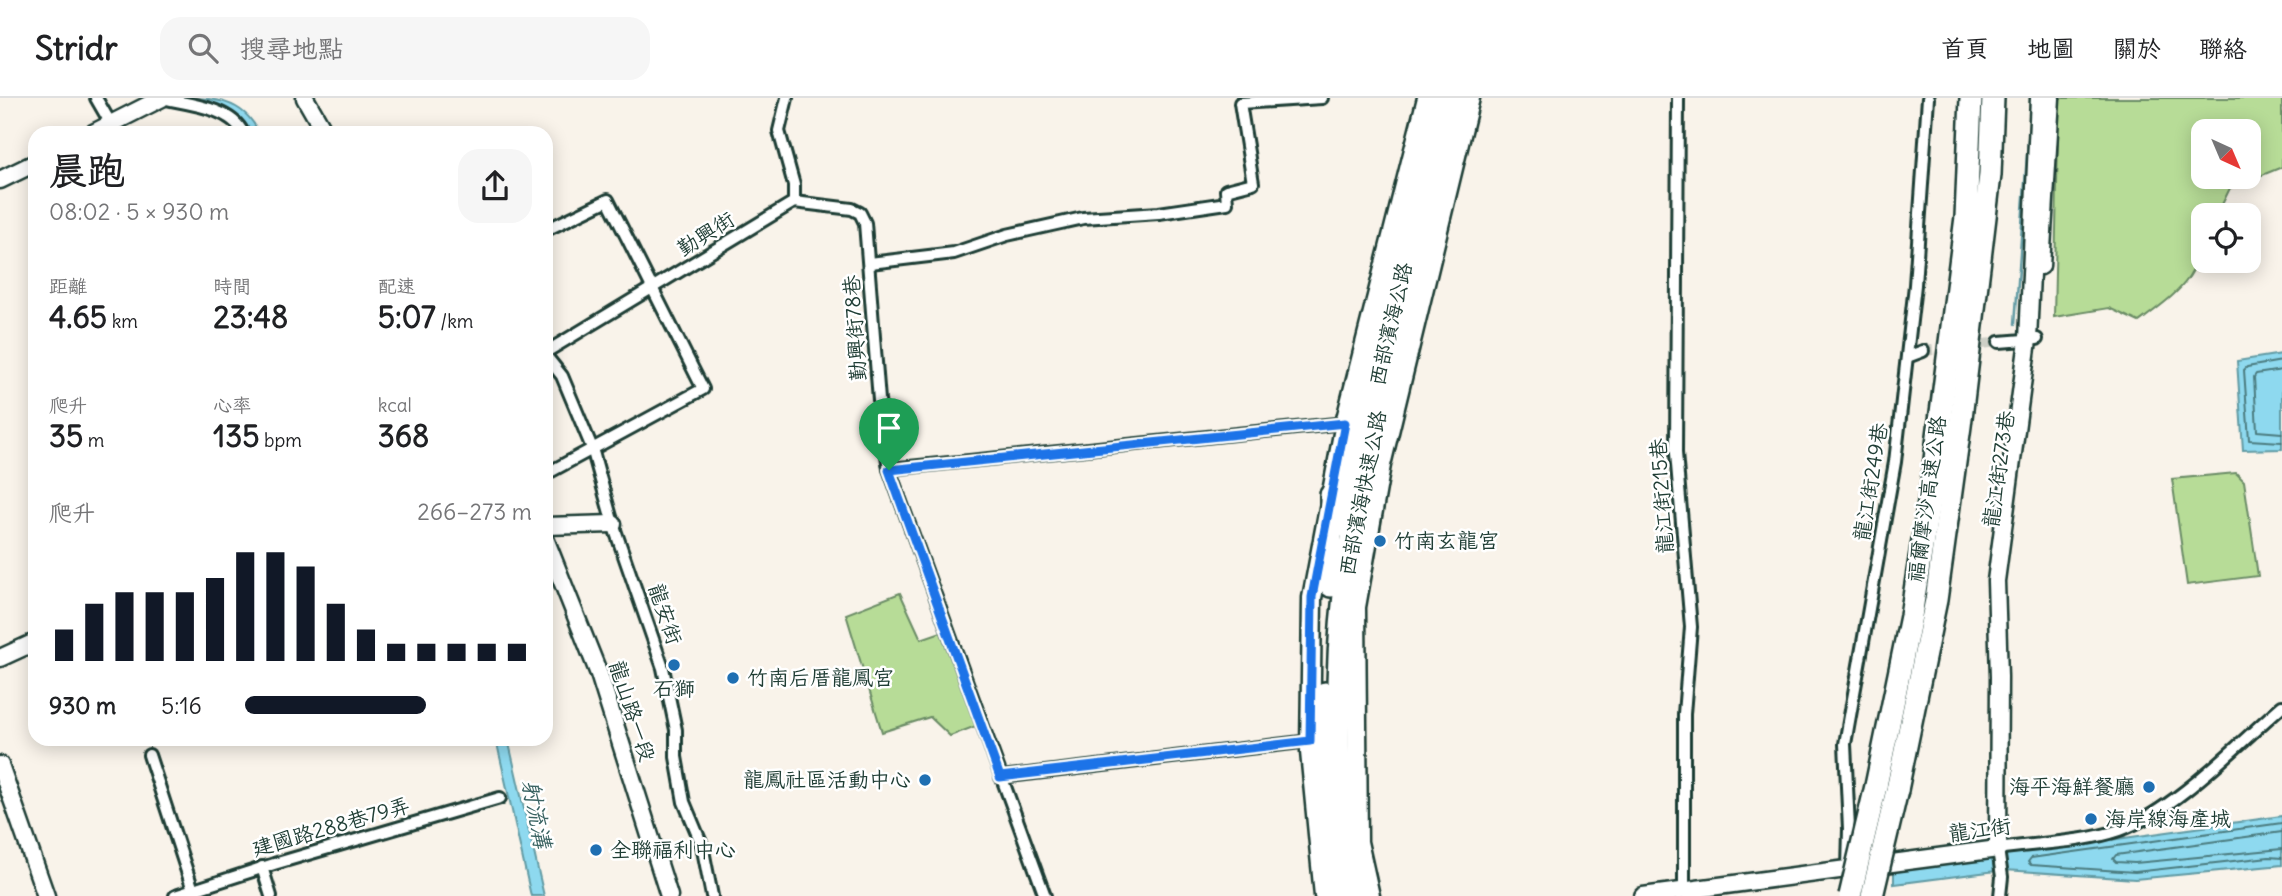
<!DOCTYPE html>
<html lang="zh-TW">
<head>
<meta charset="utf-8">
<style>
  :root { --surface:#fff; --page:#f6f6f6; --text:#202124; --muted:#757577; --line:#e0e0e0; --accent:#111827 }
  body { margin:0; font-family:Delius,"LXGW WenKai TC",sans-serif; background:var(--page); color:var(--text); height:100vh; display:flex; flex-direction:column; font-size:26px; white-space:nowrap }
  * { box-sizing:border-box; margin:0 }
  p { font-size:23px; color:var(--muted) }
  .icon { flex:none; width:38px; height:38px; fill:none; stroke:currentColor; stroke-width:2; stroke-linecap:round; stroke-linejoin:round }
  .map { position:relative; flex:1; overflow:hidden }
  .panel { position:absolute; left:28px; top:28px; width:525px; height:620px; display:flex; flex-direction:column; background:var(--surface); border-radius:21px; box-shadow:0 4px 18px #0003 }
  .panel>* { flex:none }
  .needle { width:46px; rotate:136deg }
  .buttons { position:absolute; left:2191px; top:21px; display:grid; gap:14px }
  .buttons a { display:grid; place-items:center; width:70px; height:70px; border-radius:14px; background:var(--surface); box-shadow:0 4px 18px #0003; font-size:35px }
  .pin { position:absolute; display:grid; place-items:center; width:60px; height:60px; color:#fff; margin:-72px -30px; border-radius:50% 50% 50% 0; rotate:-45deg; box-shadow:0 0 7px #0007 }
  .pin .icon { rotate:45deg }
  .round { display:grid; place-items:center; flex:none; width:74px; height:74px; border-radius:21px; background:var(--page) }
  .headline { display:flex; align-items:center; justify-content:space-between; height:119px; padding:0 21px }
  h1 { font-size:38px; font-weight:800; line-height:52px }
  .stats { display:grid; grid-template-columns:repeat(3,1fr); gap:10px; height:119px; padding:7px 21px }
  .stats div { display:grid; align-content:center }
  .stats b { font-size:30px; font-weight:800 }
  .stats small { font-size:19px; font-weight:400 }
  .stats p { font-size:19px }
  .chart { height:196px; padding:14px 21px }
  .chart p { display:flex; justify-content:space-between }
  .chart svg { width:100%; height:126px; margin-top:7px; stroke:var(--accent); stroke-width:6 }
  ul { padding:0 21px; list-style:none; font-size:23px }
  li { display:grid; grid-template-columns:112px 84px 1fr; align-items:center; height:52px }
  li i { height:18px; border-radius:9px; background:var(--accent) }
  header { display:flex; align-items:center; gap:42px; box-sizing:border-box; height:98px; padding:0 35px; background:var(--surface); border-bottom:2px solid var(--line) }
  header strong { font-size:33px }
  nav { display:flex; gap:38px; margin-inline-start:auto; font-size:24px }
  .search { width:490px; height:63px; background:var(--page); display:flex; align-items:center; gap:18px; box-sizing:border-box; padding:0 24px; border-radius:21px; color:var(--muted); font-size:26px }
  .map>svg:first-child { display:block }
  .green { fill:#b7dc97; stroke:#6b8c66; stroke-width:2; fill-rule:evenodd }
  .water { fill:#8ed9ef; stroke:#629ba4; stroke-width:2 }
  .lines { fill:none; stroke-linecap:round; stroke-linejoin:round }
  .shore { stroke:#4b7b7f; stroke-width:2 }
  .stream { stroke:#629ba4; stroke-width:2.5 }
  .street-tunnel { stroke:#cdcfc6; stroke-width:10; stroke-dasharray:10 5; stroke-linecap:butt }
  .street-casing { stroke:#1f3d34; stroke-width:16 }
  .secondary-casing { stroke:#1f3d34; stroke-width:21 }
  .primary-casing { stroke:#1f3d34; stroke-width:23 }
  .highway-casing { stroke:#1f3d34; stroke-width:26 }
  .street { stroke:#fff; stroke-width:10 }
  .secondary { stroke:#fff; stroke-width:16 }
  .primary { stroke:#fff; stroke-width:18 }
  .highway { stroke:#fff; stroke-width:21 }
  .highway-bridge-casing { stroke:#1f3d34; stroke-width:26; stroke-linecap:butt }
  .highway-bridge { stroke:#fff; stroke-width:21 }
  .route-casing { stroke:#fff; stroke-width:14 }
  .route { stroke:#1a73e8; stroke-width:9 }
  .poi-dot { fill:#1f6fb2; stroke:#fff; stroke-width:2.5 }
  .labels { text-anchor:middle; stroke-width:5; stroke-linejoin:round; paint-order:stroke }
  .street-label { font-size:21px; fill:#1f3d34; stroke:#fff }
  .poi-label { font-size:21px; fill:#1f3d34; stroke:#fff; text-anchor:start }
  .water-label { font-size:23px; font-style:italic; fill:#3b6463; stroke:#fff }
</style>
</head>
<body>
<header>
<strong>Stridr</strong>
<div class="search"><svg class="icon" aria-label="search" viewBox="0 0 24 24"><circle cx="10" cy="10" r="6"/><path d="M15 15l6 6"/></svg>搜尋地點</div>
<nav><a>首頁</a><a>地圖</a><a>關於</a><a>聯絡</a></nav>
</header>
<div class="map">
<svg width="2282" height="798" viewBox="0 0 2282 798">
  <rect width="100%" height="100%" fill="#f9f3ea"/>
  <filter id="ink" filterUnits="userSpaceOnUse"><feTurbulence type="fractalNoise" baseFrequency=".0143" numOctaves="2"/><feDisplacementMap in="SourceGraphic" scale="14" xChannelSelector="R" yChannelSelector="G"/><feConvolveMatrix kernelMatrix="1 2 1 2 8 2 1 2 1" color-interpolation-filters="sRGB"/></filter>
  <g filter="url(#ink)">
    <g class="green">
      <path d="M2059 0H2282V69L2230 90 2217 117H2203C2203 178 2184 190 2139 224L2109 210 2054 219ZM2203 33H2249V79H2203Z"/>
      <path d="M2236 375 2244 383 2258 478 2187 487 2172 381Z"/>
      <path d="M900 495 921 541 941 534 976 628 950 638 930 619 882 634 846 516Z"/>
    </g>
    <g class="water">
      <path d="M177 0C212 0 243 0 259 35H247L240 23Z"/>
      <path d="M2282 256V351L2243 352 2237 263Z"/>
      <path d="M496 641H508L544 798H531Z"/>
      <path d="M2282 718V767L2135 781 2004 772 1894 786V772Z"/>
    </g>
    <g class="lines">
      <g class="shore">
        <path d="M2282 263 2247 269 2244 272 2249 342 2282 344"/>
        <path d="M2282 272 2256 276 2254 279 2257 333 2282 335"/>
        <path d="M2282 725 2031 760 2028 764 2031 767 2135 774 2269 759 2282 760"/>
        <path d="M2282 734 2116 757 2113 761 2116 764 2135 765 2282 751"/>
      </g>
      <path class="stream" d="M2015 226 2031 0"/>
      <g class="street-tunnel">
        <path d="M1967 248 1999 244"/>
        <path d="M1923 253 1951 250"/>
      </g>
      <defs>
        <g id="street">
          <path d="M96 0 111 26"/>
          <path d="M161 0C187 6 231 9 243 35"/>
          <path d="M787 0 779 33 794 87V104"/>
          <path d="M1678 0 1676 355 1691 529 1684 616V793"/>
          <path d="M794 104 852 111 860 115 865 125 879 302 889 371 1345 325"/>
          <path d="M546 132 608 102 703 291 546 376"/>
          <path d="M870 165 954 155 1007 137 1083 120 1159 115 1227 105 1226 92 1253 85 1240 5 1322 0"/>
          <path d="M1999 244 2037 241"/>
          <path d="M546 254 794 104"/>
          <path d="M546 258 562 278 592 350 613 426 663 570 676 632V659L684 704 702 747 712 798"/>
          <path d="M1907 259 1923 253"/>
          <path d="M889 371 1045 798"/>
          <path d="M149 657 193 792"/>
          <path d="M1001 679 1310 643"/>
          <path d="M262 769 271 798"/>
          <path d="M1848 771 1849 731 1845 646 1895 364 1915 187 1928 0"/>
          <path d="M175 798 274 766 500 700"/>
          <path d="M2000 798 2002 779 1998 751C2037 745 2082 745 2120 732 2174 713 2238 646 2282 608"/>
        </g>
        <g id="secondary">
          <path d="M305 0 325 35"/>
          <path d="M93 35 162 0"/>
          <path d="M0 82 35 65"/>
          <path d="M2041 168 2051 0"/>
          <path d="M546 428 613 426"/>
          <path d="M546 443 599 576 669 798"/>
          <path d="M0 560 35 544"/>
          <path d="M0 667 46 798"/>
          <path d="M1643 798 1998 751 1999 579 1996 483 2028 242 2039 0"/>
        </g>
        <g id="primary">
          <path d="M1324 798 1310 654 1312 500 1345 325 1427 0"/>
          <path d="M1370 798 1358 744 1356 509 1381 367 1470 0"/>
        </g>
        <g id="highway">
          <path d="M1331 397V488"/>
          <path d="M1341 428 1353 357 1439 0"/>
          <path d="M1325 595 1326 705 1337 798"/>
          <path d="M1876 688 1911 518 1932 385 1966 119 1971 0"/>
          <path d="M1897 692 1936 502 1960 328 1990 77 1993 0"/>
          <path d="M1352 798C1337 705 1333 591 1344 497 1364 331 1415 162 1455 0"/>
        </g>
      </defs>
      <use href="#street" class="street-casing"/>
      <use href="#secondary" class="secondary-casing"/>
      <use href="#primary" class="primary-casing"/>
      <use href="#highway" class="highway-casing"/>
      <use href="#street" class="street"/>
      <use href="#secondary" class="secondary"/>
      <use href="#primary" class="primary"/>
      <use href="#highway" class="highway"/>
      <defs>
        <g id="highway-bridge">
          <path d="M1850 798 1876 688"/>
          <path d="M1872 798 1897 692"/>
        </g>
      </defs>
      <use href="#highway-bridge" class="highway-bridge-casing"/>
      <use href="#highway-bridge" class="highway-bridge"/>
    </g>
  </g>
  <g class="lines" filter="url(#ink)">
    <defs>
      <path id="route" d="M1345 325 1312 499 1310 643 1000 679 889 372Z"/>
    </defs>
    <use href="#route" class="route-casing"/>
    <use href="#route" class="route"/>
  </g>
  <g class="poi-dot">
    <circle cx="1380" cy="443" r="7"/>
    <circle cx="674" cy="567" r="7"/>
    <circle cx="733" cy="580" r="7"/>
    <circle cx="925" cy="682" r="7"/>
    <circle cx="2149" cy="689" r="7"/>
    <circle cx="2091" cy="721" r="7"/>
    <circle cx="596" cy="752" r="7"/>
  </g>
  <g class="labels">
    <g class="street-label">
      <text transform="translate(706 136) rotate(-32)" y="7">勤興街</text>
      <text transform="translate(1391 226) rotate(-77)" y="7">西部濱海公路</text>
      <text transform="translate(855 230) rotate(-94)" y="7">勤興街78巷</text>
      <text transform="translate(1999 371) rotate(-82)" y="7">龍江街273巷</text>
      <text transform="translate(1871 384) rotate(-81)" y="7">龍江街249巷</text>
      <text transform="translate(1363 395) rotate(-79)" y="7">西部濱海快速公路</text>
      <text transform="translate(1662 398) rotate(-94)" y="7">龍江街215巷</text>
      <text transform="translate(1927 401) rotate(-82)" y="7">福爾摩沙高速公路</text>
      <text transform="translate(665 516) rotate(71)" y="7">龍安街</text>
      <text transform="translate(632 613) rotate(72)" y="7">龍山路一段</text>
      <text transform="translate(331 729) rotate(-16)" y="7">建國路288巷79弄</text>
      <text transform="translate(1980 732) rotate(-8)" y="7">龍江街</text>
    </g>
    <g class="poi-label">
      <text x="1394" y="450">竹南玄龍宮</text>
      <text x="747" y="587">竹南后厝龍鳳宮</text>
      <text x="674" y="598" text-anchor="middle">石獅</text>
      <text x="911" y="689" text-anchor="end">龍鳳社區活動中心</text>
      <text x="2135" y="696" text-anchor="end">海平海鮮餐廳</text>
      <text x="2105" y="728">海岸線海產城</text>
      <text x="610" y="759">全聯福利中心</text>
    </g>
    <g class="water-label">
      <text transform="translate(537 716) rotate(79)" y="8">射流溝</text>
    </g>
  </g>
</svg>
<div class="buttons">
<a><svg class="needle" viewBox="-14 -14 28 28"><path d="M0-13l5 13h-10z" fill="#e53935"/><path d="M0 13l5-13h-10z" fill="#757577"/></svg></a>
<a><svg class="icon" aria-label="locate" viewBox="0 0 24 24"><circle cx="12" cy="12" r="6"/><path d="M12 2v4M12 18v4M2 12h4M18 12h4"/></svg></a>
</div>
<div class="pin" style="left:889px;top:372px;background:#1e9e55"><svg class="icon" aria-label="arrive" viewBox="0 0 24 24"><path d="M6 21V4h12l-3 4 3 4H6"/></svg></div>
<section class="panel">
<div class="headline"><div><h1>晨跑</h1><p>08:02 · 5 × 930 m</p></div><a class="round"><svg class="icon" aria-label="share" viewBox="0 0 24 24"><path d="M12 15V3M7 8l5-5 5 5M5 13v7h14v-7"/></svg></a></div>
<div class="stats">
<div><p>距離</p><b>4.65<small> km</small></b></div>
<div><p>時間</p><b>23:48</b></div>
<div><p>配速</p><b>5:07<small> /km</small></b></div>
</div>
<div class="stats">
<div><p>爬升</p><b>35<small> m</small></b></div>
<div><p>心率</p><b>135<small> bpm</small></b></div>
<div><p>kcal</p><b>368</b></div>
</div>
<div class="chart"><p><span>爬升</span>266–273 m</p>
<svg viewBox="0 0 160 44" preserveAspectRatio="none"><path d="M5 44V33M15 44V24M25 44V20M35 44V20M45 44V20M55 44V15M65 44V6M75 44V6M85 44V11M95 44V24M105 44V33M115 44V38M125 44V38M135 44V38M145 44V38M155 44V38"/></svg>
</div>
<ul>
<li><b>930 m</b>5:16<i style="width:63%"></i></li>
</ul>
</section>
</div>
</body>
</html>
